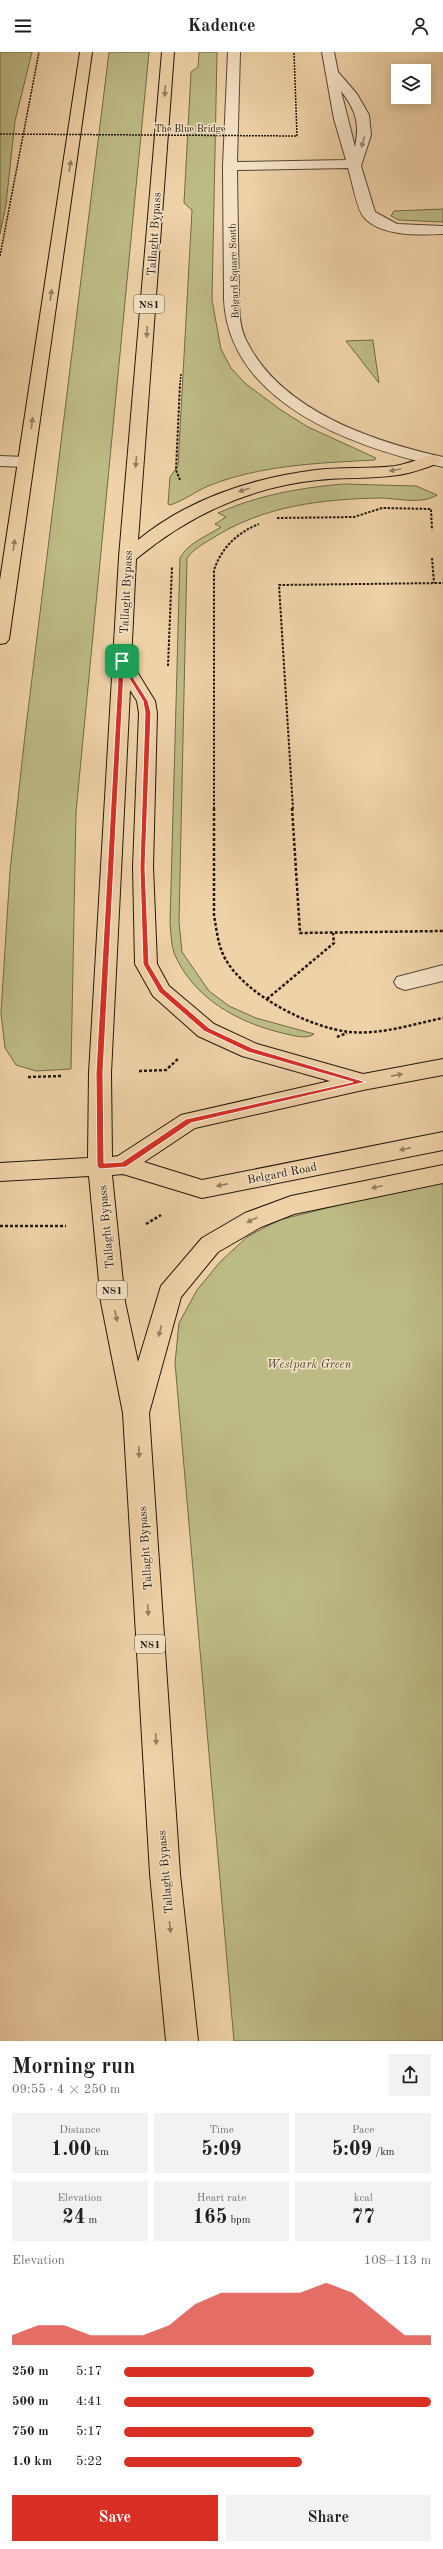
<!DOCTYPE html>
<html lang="en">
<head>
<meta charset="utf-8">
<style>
  :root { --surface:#fff; --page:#f2f2f2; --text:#202124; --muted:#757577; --accent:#d93025 }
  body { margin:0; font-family:"Old Standard TT",serif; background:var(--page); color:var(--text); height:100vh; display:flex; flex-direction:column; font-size:15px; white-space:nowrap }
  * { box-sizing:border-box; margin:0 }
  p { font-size:13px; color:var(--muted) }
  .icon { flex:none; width:22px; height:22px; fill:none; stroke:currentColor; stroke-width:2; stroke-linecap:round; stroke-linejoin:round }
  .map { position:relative; height:1989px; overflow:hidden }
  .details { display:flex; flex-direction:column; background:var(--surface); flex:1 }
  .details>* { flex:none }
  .fabs { position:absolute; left:391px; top:12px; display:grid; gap:8px }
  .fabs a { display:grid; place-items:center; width:40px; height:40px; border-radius:0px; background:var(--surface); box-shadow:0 2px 10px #0003; font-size:20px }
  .pin { position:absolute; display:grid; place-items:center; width:34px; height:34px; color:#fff; margin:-17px; border-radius:8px; box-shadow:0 2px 6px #0006 }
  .round { display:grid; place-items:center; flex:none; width:42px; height:42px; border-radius:0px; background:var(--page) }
  .overview { display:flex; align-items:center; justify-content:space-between; height:68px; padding:0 12px }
  h1 { font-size:22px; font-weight:700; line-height:30px }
  .metrics { display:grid; grid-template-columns:repeat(3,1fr); gap:6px; height:68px; padding:4px 12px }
  .metrics div { display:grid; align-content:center; border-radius:0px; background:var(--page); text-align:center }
  .metrics b { font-size:20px; font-weight:700 }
  .metrics small { font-size:11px; font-weight:400 }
  .metrics p { font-size:11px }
  .chart { height:112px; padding:8px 12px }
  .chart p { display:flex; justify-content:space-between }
  .chart svg { width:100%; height:72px; margin-top:4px; fill:var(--accent); opacity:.7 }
  .action { display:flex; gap:8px; margin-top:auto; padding:8px 12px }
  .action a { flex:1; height:46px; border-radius:0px; background:var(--accent); color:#fff; font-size:16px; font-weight:700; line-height:46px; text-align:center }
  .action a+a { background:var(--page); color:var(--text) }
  ul { padding:0 12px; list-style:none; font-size:13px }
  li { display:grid; grid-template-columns:64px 48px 1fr; align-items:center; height:30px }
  li i { height:10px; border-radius:5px; background:var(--accent) }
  header { display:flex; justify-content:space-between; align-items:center; height:52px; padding:0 12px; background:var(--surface); font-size:18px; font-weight:700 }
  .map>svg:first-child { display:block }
  .green { fill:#bdbb85; stroke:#706a4a }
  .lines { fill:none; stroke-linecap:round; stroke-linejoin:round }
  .minor-casing { stroke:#564635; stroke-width:2 }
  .major-casing { stroke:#22180f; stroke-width:2 }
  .path-far2 { stroke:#22180f; stroke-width:1.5; stroke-dasharray:2 1; stroke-linecap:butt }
  .path-far1 { stroke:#22180f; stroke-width:2; stroke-dasharray:2.5 1.5; stroke-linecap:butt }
  .path { stroke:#22180f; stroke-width:2.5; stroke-dasharray:3 2; stroke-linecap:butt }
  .minor { fill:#f5e2c6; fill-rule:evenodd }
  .major { fill:#f0d2a8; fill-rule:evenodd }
  .path-bridge { stroke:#22180f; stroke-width:1.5; stroke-dasharray:2 1; stroke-linecap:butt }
  .oneway { fill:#937e63 }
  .oneway2 { fill:#968774 }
  .route { fill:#d93025; stroke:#fff; fill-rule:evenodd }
  .labels { text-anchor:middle; stroke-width:3; stroke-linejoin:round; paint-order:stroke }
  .far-street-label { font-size:10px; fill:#22180f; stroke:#f5e2c6 }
  .shield { fill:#f5e2c6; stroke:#615546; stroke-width:1 }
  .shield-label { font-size:11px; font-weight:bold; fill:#22180f }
  .street-label { font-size:12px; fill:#22180f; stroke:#f5e2c6 }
  .park-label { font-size:12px; font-style:italic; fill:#504932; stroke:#f5e2c6 }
</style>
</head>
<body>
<header><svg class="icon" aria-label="menu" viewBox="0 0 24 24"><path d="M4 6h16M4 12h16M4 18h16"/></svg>Kadence<svg class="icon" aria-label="person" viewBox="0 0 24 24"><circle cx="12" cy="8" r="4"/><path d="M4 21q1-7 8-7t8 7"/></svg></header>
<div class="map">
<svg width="443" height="1989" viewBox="0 0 443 1989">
  <rect width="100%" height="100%" fill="#f0d2a8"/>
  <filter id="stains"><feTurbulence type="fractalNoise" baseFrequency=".005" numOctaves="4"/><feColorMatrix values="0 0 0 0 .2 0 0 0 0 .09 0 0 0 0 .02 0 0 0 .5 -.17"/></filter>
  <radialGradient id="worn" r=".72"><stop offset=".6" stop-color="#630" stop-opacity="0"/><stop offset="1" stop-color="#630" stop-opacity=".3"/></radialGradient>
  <g class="green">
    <path d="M0 0H32L15 69 6 152 0 182Z"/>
    <path d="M109 0H149L76 760 71 1017 36 1019 16 1013 5 996 1 961 10 819 25 683Z"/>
    <path d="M199 0H217L212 248 221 297 231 316 246 332 281 358 308 375 376 406 375 408C318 411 261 413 208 434 195 440 183 449 170 453L168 452 170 425 178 414 192 158 184 151 191 20 198 15Z"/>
    <path d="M443 157V170L399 168 391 164 394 159Z"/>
    <path d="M373 288V289L379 331 346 289Z"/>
    <path d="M343 432 416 434 437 443C422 453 396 446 380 446 322 447 263 454 213 486 203 492 194 497 187 506L179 870 182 900 209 939 229 954 256 966 314 982C307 988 291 983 282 981 237 970 193 946 174 901 171 892 171 880 170 871L180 506C188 491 207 484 221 475L215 472 226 465 218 461C259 443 299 436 343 432Z"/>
    <path d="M443 1127V1989H234L175 1311 179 1271 197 1238 220 1210 247 1185 279 1168Z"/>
  </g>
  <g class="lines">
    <defs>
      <g id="minor">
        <path d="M228 0H240L237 110 346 108 334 67 322 0H334L338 20 357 42 369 63 371 83 361 114 375 160 397 172 443 174V182C420 183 379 185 363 164 356 154 352 128 348 116L237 118 239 248C239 262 240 277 247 290 282 359 372 389 443 405V415C356 396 230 353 224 248L223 114ZM341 39C356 58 360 72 355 95Z"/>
        <path d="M0 404 26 405 34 410 26 415 0 414Z"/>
        <path d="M443 913V929L405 938 397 935 394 930 397 925Z"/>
      </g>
      <g id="major">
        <path d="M80 0H92L9 587 6 591 0 592V528Z"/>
        <path d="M162 0H174L138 488C188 447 252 426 316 418 342 415 369 417 395 414 408 412 420 406 433 403L441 408 439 411C425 416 412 421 398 423 372 427 345 425 318 428 250 435 189 463 136 507L131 610 155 649 157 661 153 815 157 912 169 934 214 972 257 992 363 1022 443 1007V1023L363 1038 195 1076 144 1110 202 1128 443 1080V1098L202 1146 123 1122 112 1123 125 1250 138 1310 161 1234 202 1186 245 1161 291 1144 443 1113V1131L294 1162 261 1175 218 1200 181 1245 149 1361 180 1822 198 1989H166L150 1822 123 1361 101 1250 89 1124 0 1129V1111L88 1106 89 1021 119 505ZM130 638 137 649 139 661 133 815 135 912 153 944 198 984 242 1004 330 1029 181 1063 118 1104 112 1105 111 1021Z"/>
      </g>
    </defs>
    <use href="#minor" class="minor-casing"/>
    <use href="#major" class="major-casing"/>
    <g class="path-far2">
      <path d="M0 204 39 0"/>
      <path d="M180 333 181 322"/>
    </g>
    <g class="path-far1">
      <path d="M180 428 176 418 180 332"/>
      <path d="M277 466 354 465 382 456 431 457 432 478"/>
      <path d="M432 506 434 531"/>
      <path d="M168 614 172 515"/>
      <path d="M214 757V518C222 495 237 481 259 472"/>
      <path d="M293 757 279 533 443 531"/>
    </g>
    <g class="path">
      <path d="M214 756V864C217 879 218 895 226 908 246 943 310 976 350 980 381 983 413 972 443 966"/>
      <path d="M292 756 300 881 443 879"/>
      <path d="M267 947 334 891 333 881"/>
      <path d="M337 985 347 981"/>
      <path d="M139 1019 166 1018 179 1006"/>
      <path d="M28 1025 61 1024"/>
      <path d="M146 1172 161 1163"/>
      <path d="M0 1174H66"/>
    </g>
    <use href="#minor" class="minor"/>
    <use href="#major" class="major"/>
    <path class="path-bridge" d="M0 82 297 84 294 0"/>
  </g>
  <defs><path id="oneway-solid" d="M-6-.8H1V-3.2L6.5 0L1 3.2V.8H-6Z"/></defs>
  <g class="oneway">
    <use href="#oneway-solid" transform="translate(165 39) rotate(94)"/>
    <use href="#oneway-solid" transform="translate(70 114) rotate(-81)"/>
    <use href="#oneway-solid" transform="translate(51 243) rotate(-82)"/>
    <use href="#oneway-solid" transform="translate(147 280) rotate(94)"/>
    <use href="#oneway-solid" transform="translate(32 371) rotate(-82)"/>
    <use href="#oneway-solid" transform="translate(136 410) rotate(95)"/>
    <use href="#oneway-solid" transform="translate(395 418) rotate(170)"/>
    <use href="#oneway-solid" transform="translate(244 438) rotate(163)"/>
    <use href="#oneway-solid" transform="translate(14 493) rotate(-82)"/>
    <use href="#oneway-solid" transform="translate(397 1023) rotate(-11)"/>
    <use href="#oneway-solid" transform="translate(405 1097) rotate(169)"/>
    <use href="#oneway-solid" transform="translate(222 1133) rotate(169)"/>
    <use href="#oneway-solid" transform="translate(377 1135) rotate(168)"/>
    <use href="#oneway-solid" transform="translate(252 1168) rotate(153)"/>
    <use href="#oneway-solid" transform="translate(116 1264) rotate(78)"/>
    <use href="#oneway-solid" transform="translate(160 1279) rotate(105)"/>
    <use href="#oneway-solid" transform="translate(139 1400) rotate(86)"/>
    <use href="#oneway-solid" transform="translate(148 1558) rotate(86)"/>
    <use href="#oneway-solid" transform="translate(156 1687) rotate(86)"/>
    <use href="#oneway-solid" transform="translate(170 1875) rotate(84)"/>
  </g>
  <use class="oneway2" href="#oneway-solid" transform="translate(363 90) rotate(107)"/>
  <path class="route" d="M122 608 148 649 151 661 145 815 149 912 164 937 209 976 252 996 366 1030 191 1071 126 1115 100 1117 97 1114 96 1021 119 609ZM124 618 143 649 145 661 140 815 143 912 159 940 204 979 248 1000 353 1030 186 1067 122 1110 104 1111 103 1021Z"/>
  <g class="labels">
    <g class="far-street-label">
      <text x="190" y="80">The Blue Bridge</text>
      <text transform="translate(233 219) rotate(-92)" y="4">Belgard Square South</text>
    </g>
    <g class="shield">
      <rect x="134" y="243" width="30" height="18" rx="3"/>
      <rect x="97" y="1229" width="30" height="18" rx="3"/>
      <rect x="135" y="1583" width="30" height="18" rx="3"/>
    </g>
    <g class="shield-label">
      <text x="149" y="256">N81</text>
      <text x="112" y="1242">N81</text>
      <text x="150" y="1596">N81</text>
    </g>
    <g class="street-label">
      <text transform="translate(154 182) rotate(-86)" y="4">Tallaght Bypass</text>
      <text transform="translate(126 540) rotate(-87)" y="4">Tallaght Bypass</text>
      <text transform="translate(282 1121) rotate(-11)" y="4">Belgard Road</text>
      <text transform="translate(106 1175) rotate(-95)" y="4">Tallaght Bypass</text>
      <text transform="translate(145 1496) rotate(-94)" y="4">Tallaght Bypass</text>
      <text transform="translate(165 1820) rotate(-95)" y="4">Tallaght Bypass</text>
    </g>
    <g class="park-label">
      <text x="309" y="1316">Westpark Green</text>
    </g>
  </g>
  <rect width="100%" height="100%" filter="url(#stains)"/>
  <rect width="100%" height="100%" fill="url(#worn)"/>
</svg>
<div class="fabs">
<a><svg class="icon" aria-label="layers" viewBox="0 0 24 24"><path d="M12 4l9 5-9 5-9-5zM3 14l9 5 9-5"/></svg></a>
</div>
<div class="pin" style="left:122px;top:609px;background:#1e9e55"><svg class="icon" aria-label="arrive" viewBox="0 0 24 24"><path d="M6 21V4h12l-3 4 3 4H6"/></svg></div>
</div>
<section class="details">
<div class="overview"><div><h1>Morning run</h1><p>09:55 · 4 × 250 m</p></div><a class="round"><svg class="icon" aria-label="share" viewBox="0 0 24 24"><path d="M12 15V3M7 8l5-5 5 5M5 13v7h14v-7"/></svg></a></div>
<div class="metrics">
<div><p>Distance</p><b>1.00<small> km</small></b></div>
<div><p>Time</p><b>5:09</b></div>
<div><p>Pace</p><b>5:09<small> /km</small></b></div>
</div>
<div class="metrics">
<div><p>Elevation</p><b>24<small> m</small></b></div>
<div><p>Heart rate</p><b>165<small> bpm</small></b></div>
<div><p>kcal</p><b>77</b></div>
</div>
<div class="chart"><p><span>Elevation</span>108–113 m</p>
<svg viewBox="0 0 160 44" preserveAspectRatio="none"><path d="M0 44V38L10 32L20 32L30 38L40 38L50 38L60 32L70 19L80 12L90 12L100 12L110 12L120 6L130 12L140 25L150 38L160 38V44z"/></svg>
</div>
<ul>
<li><b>250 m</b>5:17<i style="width:62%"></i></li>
<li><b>500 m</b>4:41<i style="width:100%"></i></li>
<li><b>750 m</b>5:17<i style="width:62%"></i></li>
<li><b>1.0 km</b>5:22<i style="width:58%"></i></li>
</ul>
<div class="action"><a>Save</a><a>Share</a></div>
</section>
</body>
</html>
